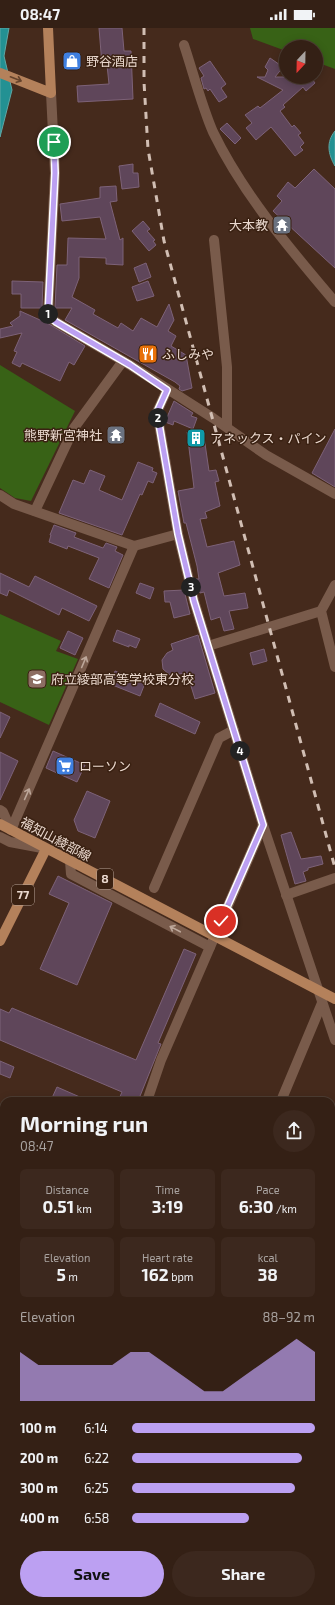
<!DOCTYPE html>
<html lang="en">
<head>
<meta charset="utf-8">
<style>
  :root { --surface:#342015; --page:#3c281e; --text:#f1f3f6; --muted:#a9a3a0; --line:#4e3e34; --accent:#bca0f2 }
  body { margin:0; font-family:"Exo 2","Noto Sans JP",sans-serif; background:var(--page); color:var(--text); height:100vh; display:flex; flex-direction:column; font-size:15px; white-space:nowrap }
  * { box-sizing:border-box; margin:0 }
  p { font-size:13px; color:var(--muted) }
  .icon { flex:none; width:22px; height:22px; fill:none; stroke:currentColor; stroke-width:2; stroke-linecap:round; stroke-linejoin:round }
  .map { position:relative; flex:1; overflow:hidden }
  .details { position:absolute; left:0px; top:1069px; width:335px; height:508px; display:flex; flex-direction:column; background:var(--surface); border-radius:12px 12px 0 0; box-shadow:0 2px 10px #0003,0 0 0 1px var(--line) }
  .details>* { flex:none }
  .needle { width:26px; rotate:202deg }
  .controls { position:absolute; left:279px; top:12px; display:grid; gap:8px }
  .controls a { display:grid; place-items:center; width:44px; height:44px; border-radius:50%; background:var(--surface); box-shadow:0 2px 10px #0003,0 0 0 1px var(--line); font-size:20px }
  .pin { position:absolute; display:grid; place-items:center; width:34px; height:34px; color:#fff; margin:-17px; border:2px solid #fff; border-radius:50%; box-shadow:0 1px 4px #0007 }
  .km { position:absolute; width:20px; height:20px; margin:-10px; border-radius:50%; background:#222; color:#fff; font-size:11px; line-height:20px; text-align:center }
  .round { display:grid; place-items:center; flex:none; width:42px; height:42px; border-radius:21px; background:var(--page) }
  .headline { display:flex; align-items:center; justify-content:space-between; height:68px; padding:0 20px }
  h1 { font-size:22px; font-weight:700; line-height:30px }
  .metrics { display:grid; grid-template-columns:repeat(3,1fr); gap:6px; height:68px; padding:4px 20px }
  .metrics div { display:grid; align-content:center; border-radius:6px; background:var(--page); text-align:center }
  .metrics b { font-size:17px; font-weight:700 }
  .metrics small { font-size:11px; font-weight:400 }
  .metrics p { font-size:11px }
  .chart { height:112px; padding:8px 20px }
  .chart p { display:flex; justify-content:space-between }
  .chart svg { width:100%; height:72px; margin-top:4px; fill:var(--accent); opacity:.7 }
  .primary-button { display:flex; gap:8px; margin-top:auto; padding:8px 20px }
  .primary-button a { flex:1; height:46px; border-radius:24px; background:var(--accent); color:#111; font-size:16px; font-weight:700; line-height:46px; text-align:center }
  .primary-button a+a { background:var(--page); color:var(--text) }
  ul { padding:0 20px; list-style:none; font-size:13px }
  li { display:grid; grid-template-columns:64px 48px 1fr; align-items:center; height:30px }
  li i { height:10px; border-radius:5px; background:var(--accent) }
  .status { display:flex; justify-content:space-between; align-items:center; height:28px; padding:0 20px; background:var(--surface); direction:ltr }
  .status svg { height:11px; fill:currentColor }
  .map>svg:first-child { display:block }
  .green { fill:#386216 }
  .water { fill:#239193; stroke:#5fa7a5 }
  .building { fill:#5f465a; stroke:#7d6278 }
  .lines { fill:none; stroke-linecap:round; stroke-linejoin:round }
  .minor { stroke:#795b4b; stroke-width:10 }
  .major { stroke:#b4815b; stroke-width:10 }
  .rail { stroke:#d1beb3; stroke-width:3; stroke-dasharray:7 7; stroke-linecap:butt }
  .oneway { stroke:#65432c }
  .oneway2 { stroke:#bda79a }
  .route-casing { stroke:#fff; stroke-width:8 }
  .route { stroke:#bca0f2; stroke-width:5 }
  .labels { text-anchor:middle; stroke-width:3; stroke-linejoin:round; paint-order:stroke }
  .shield { fill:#3a2112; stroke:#b6a296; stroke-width:1 }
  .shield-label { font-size:12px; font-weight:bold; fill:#ebd9cf }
  .poi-label { font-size:13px; fill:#ebd9cf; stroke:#3a2112; text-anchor:start }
  .street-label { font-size:13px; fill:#ebd9cf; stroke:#3a2112 }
</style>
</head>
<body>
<div class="status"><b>08:47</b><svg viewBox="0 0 49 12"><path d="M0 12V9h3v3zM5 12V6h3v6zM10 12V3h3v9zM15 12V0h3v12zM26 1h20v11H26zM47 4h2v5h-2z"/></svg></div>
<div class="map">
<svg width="335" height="1577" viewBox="0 0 335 1577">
  <rect width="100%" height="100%" fill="#452a1c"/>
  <g class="green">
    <path d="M250 0H335V41L316 34V19H286V23L253 11Z"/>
    <path d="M0 337 75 383 31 473 15 470 0 460Z"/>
    <path d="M0 586 61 613 56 623 78 631 49 697 0 674Z"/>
  </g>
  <g class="water">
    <path d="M0 0H9L4 28 12 62 0 109Z"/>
    <path d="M335 103V138C328 126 326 114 335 103Z"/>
  </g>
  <g class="building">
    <path d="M99 0H122L124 23H131L133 71 78 74 77 58 109 56 107 37H102Z"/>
    <path d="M270 30 283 39 275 49H315L312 51 315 55 306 63 303 59 283 77 285 79 280 83 292 99 294 97 301 105 298 107 304 115 300 119 303 122 295 128 271 99 256 112 246 100 252 95 245 87 258 78 260 80 283 62 257 49H265L268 42 265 39Z"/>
    <path d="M210 33 226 56 221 60 227 69 219 74 210 61 208 63 206 60 204 61 201 50 204 48 199 40Z"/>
    <path d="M227 95 241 110 235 116 220 101Z"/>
    <path d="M133 136V145H138L139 159 122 161 119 138Z"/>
    <path d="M314 141 335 161V240L273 183 282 173 277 168 288 154 295 160Z"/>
    <path d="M116 158 117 173 110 174 120 212 123 210V237L106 236V230L79 229V250L72 269 95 282 93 286 118 300 121 295 133 303 141 290 157 299 169 276 174 292 168 303 176 308 171 318 186 327 192 360 182 363 179 361 180 358 175 354 65 292 72 280H55L57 237H67L68 210 106 211 100 189 62 193 60 176 100 170V159Z"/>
    <path d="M143 193 150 201 147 203 155 212 153 213 156 217 149 223 132 203Z"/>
    <path d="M146 235 151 249 139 254 134 240Z"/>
    <path d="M12 253 43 254 42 280H21V266H12Z"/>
    <path d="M148 253 154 268 137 273 132 259Z"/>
    <path d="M20 283 49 296 85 318 74 337 69 334 60 353 22 335 20 339 12 335 17 324 14 323 22 305 0 310V301L13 298 10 295 20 288Z"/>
    <path d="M174 373 193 385 191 388 197 390 193 401 174 393 173 397 165 394Z"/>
    <path d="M335 401V459L312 445Z"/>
    <path d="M203 402 209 443 216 442 219 453 215 454 220 478 205 484 207 490 200 491 207 519 234 513 240 537 218 545 224 568 245 565 248 580 229 583 234 601 224 603 220 589 211 592 204 564 200 565 196 551H199L197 538 186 495H184L178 463 194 460 187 404Z"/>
    <path d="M138 434 153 440 152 443 157 445 153 455 148 453 142 467 140 466 122 507 59 485 73 452 84 456 90 442 105 448 99 462 122 472Z"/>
    <path d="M54 497 76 505 74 509 103 520 106 515 117 519 115 523 123 527 109 560 89 551 99 530 68 518 67 521 49 514 51 507H50Z"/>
    <path d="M0 545 29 559 35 548 97 578 89 593 62 580 59 587 9 562 7 568 0 565Z"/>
    <path d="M140 555 154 560 150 571 136 565Z"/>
    <path d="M184 562 190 586 174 590 170 574H165L164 563Z"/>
    <path d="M117 602 140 611 136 620 129 617V619L113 613Z"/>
    <path d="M68 603 83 610 75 627 60 620Z"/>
    <path d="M198 607 215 665 195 671 187 645 170 647 163 641 162 632 167 625 173 622 171 616Z"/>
    <path d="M264 621 267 633 253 637 250 625Z"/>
    <path d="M115 643 145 655 140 668 110 656Z"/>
    <path d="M160 675 200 694 195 706 155 688Z"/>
    <path d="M0 684 10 689 0 710Z"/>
    <path d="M53 723 85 737 77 754 46 740Z"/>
    <path d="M0 724 18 733 0 772Z"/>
    <path d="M87 763 110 773 95 810 78 803 74 792Z"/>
    <path d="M291 804 301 831 321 828 323 836 308 840V842L303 844 306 853 295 856 281 807Z"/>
    <path d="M58 848 112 875 77 957 40 941 69 875 49 866Z"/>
    <path d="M184 921 196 926 158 1015 161 1016 138 1073H118L122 1064 0 1012V981L9 985 12 980 136 1032Z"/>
    <path d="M0 1033 14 1039 10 1050 0 1046Z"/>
    <path d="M57 1059 89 1073H58L52 1070Z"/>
  </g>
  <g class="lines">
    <g class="minor">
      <path d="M184 17C193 44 202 79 213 104 243 166 290 221 335 274"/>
      <path d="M51 65 55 145 48 287 56 294 130 337 213 390 266 427 335 466"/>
      <path d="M214 212 227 339V399"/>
      <path d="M0 467 14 476 134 518 178 506 157 384 167 362"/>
      <path d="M35 483 74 400 123 333"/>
      <path d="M178 506 194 573 263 797 335 1012"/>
      <path d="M335 557 321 583 335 639"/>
      <path d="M208 618 321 583"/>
      <path d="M0 782 3 784 11 802"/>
      <path d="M11 802 134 518"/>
      <path d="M0 809 10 814 42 820"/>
      <path d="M70 833 71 846 210 919"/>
      <path d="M154 860 219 710 234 702"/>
      <path d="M286 867 335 850"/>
      <path d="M147 1073 161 1032 263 797"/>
      <path d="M281 1073 322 975"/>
      <path d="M0 1177 4 1179"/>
      <path d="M331 1200 335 1193"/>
      <path d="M0 1254H4"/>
      <path d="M331 1342 335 1343"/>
      <path d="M0 1417 4 1414"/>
      <path d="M331 1421 335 1424"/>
      <path d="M0 1430 4 1433"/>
      <path d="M217 1573 223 1577"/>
      <path d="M78 1577 79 1573"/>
    </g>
    <g class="major">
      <path d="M0 45 51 65 48 0"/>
      <path d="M0 796 335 971"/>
      <path d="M0 913 46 821"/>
    </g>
    <g class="rail">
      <path d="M144 0V54L148 121 164 213 335 840"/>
      <path d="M0 1233 4 1234"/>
      <path d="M331 1323 335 1324"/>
    </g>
  </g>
  <defs><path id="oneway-shaft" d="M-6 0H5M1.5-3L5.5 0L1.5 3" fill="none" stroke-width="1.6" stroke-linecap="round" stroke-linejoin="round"/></defs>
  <use class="oneway" href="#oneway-shaft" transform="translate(16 51) rotate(21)"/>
  <g class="oneway2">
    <use href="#oneway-shaft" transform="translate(84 634) rotate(-67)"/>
    <use href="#oneway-shaft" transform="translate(27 766) rotate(-66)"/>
    <use href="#oneway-shaft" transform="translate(175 901) rotate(-152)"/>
  </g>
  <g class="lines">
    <defs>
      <path id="route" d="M54 114 55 145 48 287 56 294 130 337 167 362 157 384 178 506 194 573 263 797 221 893"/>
    </defs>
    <use href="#route" class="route-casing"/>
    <use href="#route" class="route"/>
  </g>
  <defs>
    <symbol id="shop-square" viewBox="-11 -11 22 22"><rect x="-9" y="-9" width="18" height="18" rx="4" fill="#3f7fe0" stroke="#3a2112"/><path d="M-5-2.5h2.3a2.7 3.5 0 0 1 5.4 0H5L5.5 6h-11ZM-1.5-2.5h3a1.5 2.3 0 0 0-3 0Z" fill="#fff"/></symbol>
    <symbol id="temple-square" viewBox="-11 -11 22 22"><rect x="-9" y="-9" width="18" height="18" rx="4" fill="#6b7280" stroke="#3a2112"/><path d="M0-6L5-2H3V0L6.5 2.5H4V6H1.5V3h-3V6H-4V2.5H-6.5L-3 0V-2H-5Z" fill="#fff"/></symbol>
    <symbol id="restaurant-square" viewBox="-11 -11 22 22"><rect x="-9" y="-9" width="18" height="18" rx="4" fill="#e8710a" stroke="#3a2112"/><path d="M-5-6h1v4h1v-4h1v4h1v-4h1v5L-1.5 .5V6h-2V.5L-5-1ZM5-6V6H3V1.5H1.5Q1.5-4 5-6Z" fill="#fff"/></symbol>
    <symbol id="building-square" viewBox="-11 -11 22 22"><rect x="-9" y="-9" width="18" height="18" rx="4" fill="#0f9aa8" stroke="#3a2112"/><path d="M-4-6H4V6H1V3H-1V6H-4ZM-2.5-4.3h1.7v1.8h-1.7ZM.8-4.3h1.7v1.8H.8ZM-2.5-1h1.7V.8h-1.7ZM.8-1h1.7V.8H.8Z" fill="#fff"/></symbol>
    <symbol id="school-square" viewBox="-11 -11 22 22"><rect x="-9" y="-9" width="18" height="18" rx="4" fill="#8d6e63" stroke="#3a2112"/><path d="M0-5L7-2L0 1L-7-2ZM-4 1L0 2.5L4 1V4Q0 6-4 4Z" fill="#fff"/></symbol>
    <symbol id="supermarket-square" viewBox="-11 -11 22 22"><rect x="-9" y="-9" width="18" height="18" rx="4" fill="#3f7fe0" stroke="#3a2112"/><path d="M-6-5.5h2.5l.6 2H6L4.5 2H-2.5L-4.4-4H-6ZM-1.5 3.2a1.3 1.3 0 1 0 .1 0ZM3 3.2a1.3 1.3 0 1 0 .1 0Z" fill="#fff"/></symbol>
  </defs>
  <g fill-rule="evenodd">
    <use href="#shop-square" x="61" y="22" width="22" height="22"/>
    <use href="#temple-square" x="271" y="186" width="22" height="22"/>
    <use href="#restaurant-square" x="137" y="315" width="22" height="22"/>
    <use href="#temple-square" x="105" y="396" width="22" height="22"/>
    <use href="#building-square" x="185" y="399" width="22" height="22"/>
    <use href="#school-square" x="26" y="640" width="22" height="22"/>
    <use href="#supermarket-square" x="54" y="727" width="22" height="22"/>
  </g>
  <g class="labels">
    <g class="shield">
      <rect x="97" y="841" width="16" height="20" rx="3"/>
      <rect x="12" y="857" width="22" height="20" rx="3"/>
    </g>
    <g class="shield-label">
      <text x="105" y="855">8</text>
      <text x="23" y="871">77</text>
    </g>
    <g class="poi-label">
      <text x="86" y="38">野谷酒店</text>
      <text x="268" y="202" text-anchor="end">大本教</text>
      <text x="162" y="331">ふしみや</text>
      <text x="102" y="412" text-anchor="end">熊野新宮神社</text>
      <text x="210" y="415">アネックス・パイン</text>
      <text x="51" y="656">府立綾部高等学校東分校</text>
      <text x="79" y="743">ローソン</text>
    </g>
    <g class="street-label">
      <text transform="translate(56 811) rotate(28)" y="5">福知山綾部線</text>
    </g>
  </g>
</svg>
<div class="controls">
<a><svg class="needle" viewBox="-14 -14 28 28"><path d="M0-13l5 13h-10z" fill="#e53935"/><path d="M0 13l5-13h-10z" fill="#a9a3a0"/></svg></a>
</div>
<div class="pin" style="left:54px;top:114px;background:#1e9e55"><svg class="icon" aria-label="arrive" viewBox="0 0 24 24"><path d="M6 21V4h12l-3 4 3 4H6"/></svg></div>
<div class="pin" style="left:221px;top:893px;background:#d93025"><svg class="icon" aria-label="check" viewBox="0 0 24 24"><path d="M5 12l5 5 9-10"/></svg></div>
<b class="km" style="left:48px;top:286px">1</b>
<b class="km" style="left:158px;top:390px">2</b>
<b class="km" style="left:191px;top:559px">3</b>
<b class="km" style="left:240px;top:723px">4</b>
<section class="details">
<div class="headline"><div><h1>Morning run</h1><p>08:47</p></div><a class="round"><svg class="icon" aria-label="share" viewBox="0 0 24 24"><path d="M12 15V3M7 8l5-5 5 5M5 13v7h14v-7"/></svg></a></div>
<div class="metrics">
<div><p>Distance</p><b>0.51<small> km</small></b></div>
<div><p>Time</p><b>3:19</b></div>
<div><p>Pace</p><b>6:30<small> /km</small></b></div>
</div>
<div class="metrics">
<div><p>Elevation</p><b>5<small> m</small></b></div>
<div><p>Heart rate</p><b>162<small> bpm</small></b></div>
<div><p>kcal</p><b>38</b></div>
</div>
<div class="chart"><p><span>Elevation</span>88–92 m</p>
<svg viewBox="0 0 160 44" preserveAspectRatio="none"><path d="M0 44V14L10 22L20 22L30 22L40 22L50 22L60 14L70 14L80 22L90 30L100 38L110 38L120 30L130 22L140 14L150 6L160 14V44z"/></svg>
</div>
<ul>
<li><b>100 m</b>6:14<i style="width:100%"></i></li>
<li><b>200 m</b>6:22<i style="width:93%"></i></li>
<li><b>300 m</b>6:25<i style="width:89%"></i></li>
<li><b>400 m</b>6:58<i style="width:64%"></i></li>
</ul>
<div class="primary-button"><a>Save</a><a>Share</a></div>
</section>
</div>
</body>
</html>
